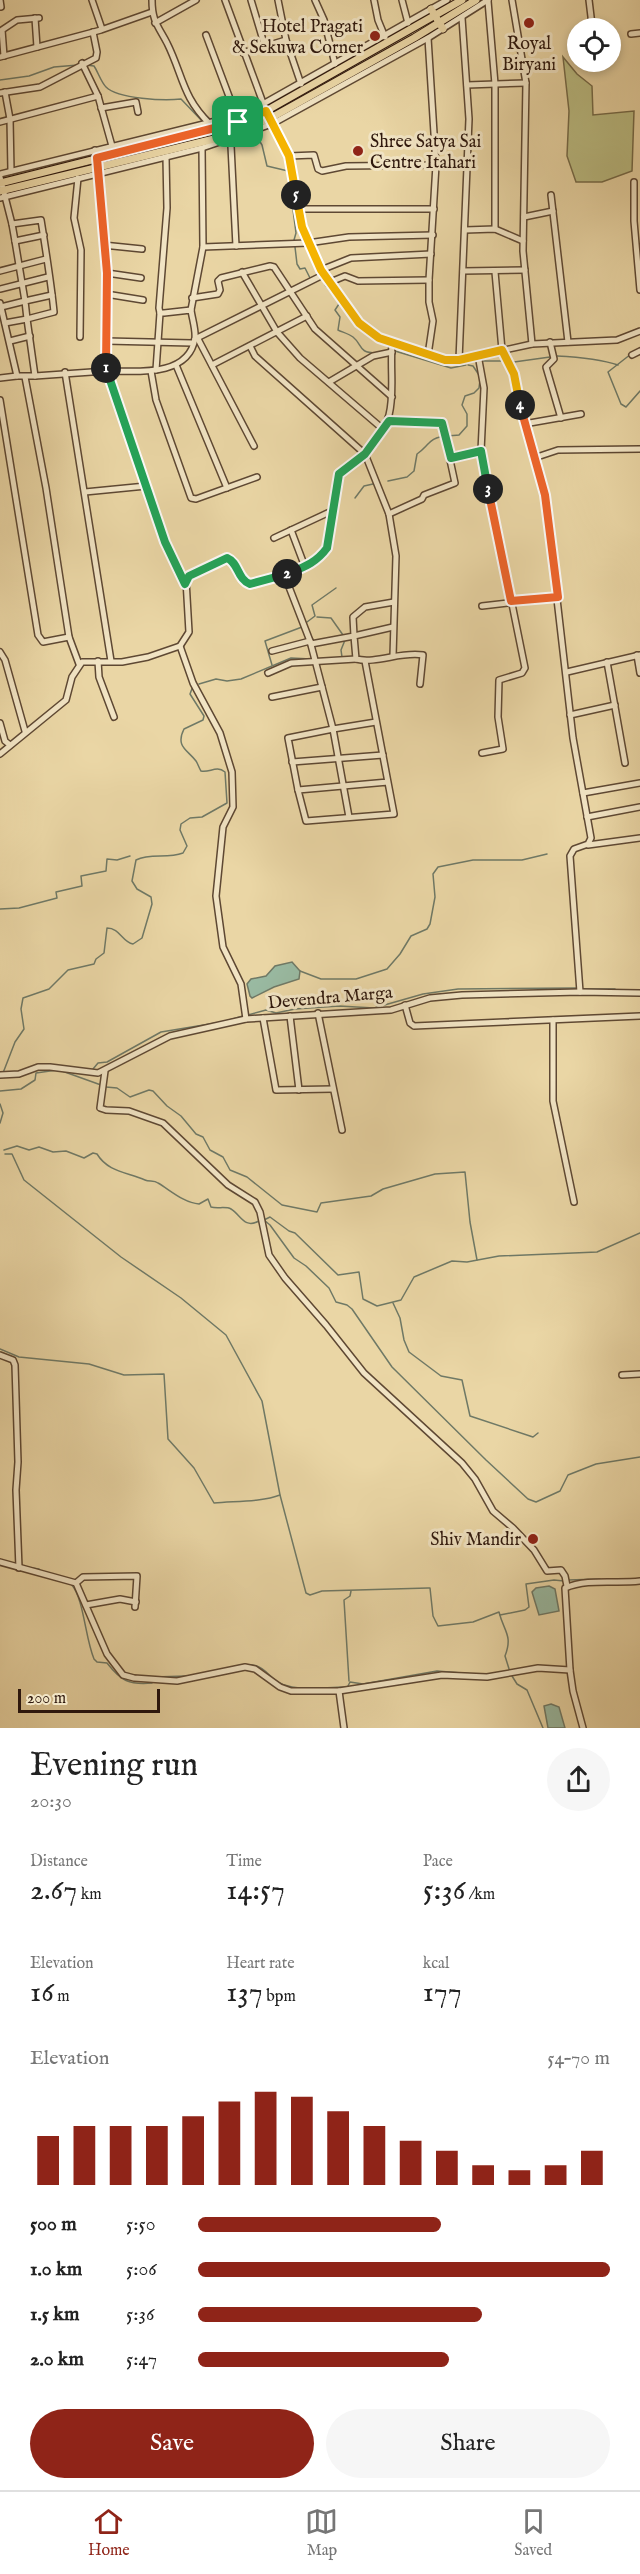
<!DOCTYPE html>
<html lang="en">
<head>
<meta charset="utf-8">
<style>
  :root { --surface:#fff; --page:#f6f6f6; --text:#222; --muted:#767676; --line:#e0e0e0; --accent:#8f2418 }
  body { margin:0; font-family:"IM FELL English",serif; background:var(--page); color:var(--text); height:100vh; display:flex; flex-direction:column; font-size:22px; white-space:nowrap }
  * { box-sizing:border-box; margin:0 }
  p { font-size:20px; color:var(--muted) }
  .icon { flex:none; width:33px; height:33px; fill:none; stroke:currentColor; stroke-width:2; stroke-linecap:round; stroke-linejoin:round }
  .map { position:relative; height:1728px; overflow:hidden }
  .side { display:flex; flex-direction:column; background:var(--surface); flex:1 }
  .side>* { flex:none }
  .controls { position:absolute; left:567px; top:18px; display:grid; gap:12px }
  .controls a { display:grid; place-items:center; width:54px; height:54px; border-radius:50%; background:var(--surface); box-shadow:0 3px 9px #0003; font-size:30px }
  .scale { position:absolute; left:18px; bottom:15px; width:142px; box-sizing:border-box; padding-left:6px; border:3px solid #2f180d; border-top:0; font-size:16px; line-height:21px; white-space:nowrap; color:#2f180d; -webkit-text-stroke:4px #f1e4c4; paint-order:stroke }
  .pin { position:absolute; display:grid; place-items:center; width:51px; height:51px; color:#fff; margin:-26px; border-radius:12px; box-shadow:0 3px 9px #0006 }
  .km { position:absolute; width:30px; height:30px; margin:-15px; border-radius:50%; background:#222; color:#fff; font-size:16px; line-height:30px; text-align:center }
  .round { display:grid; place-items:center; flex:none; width:63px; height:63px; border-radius:32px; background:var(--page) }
  .headline { display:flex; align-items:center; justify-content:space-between; height:102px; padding:0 30px }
  h1 { font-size:33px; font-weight:600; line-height:45px }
  .stats { display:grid; grid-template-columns:repeat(3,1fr); gap:9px; height:102px; padding:6px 30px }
  .stats div { display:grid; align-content:center }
  .stats b { font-size:30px; font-weight:600 }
  .stats small { font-size:16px; font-weight:400 }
  .stats p { font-size:16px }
  .chart { height:168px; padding:12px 30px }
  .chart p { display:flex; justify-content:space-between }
  .chart svg { width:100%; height:108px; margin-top:6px; stroke:var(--accent); stroke-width:6 }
  .action { display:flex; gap:12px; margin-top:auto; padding:12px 30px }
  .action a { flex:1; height:69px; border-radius:36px; background:var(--accent); color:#fff; font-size:24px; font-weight:600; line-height:69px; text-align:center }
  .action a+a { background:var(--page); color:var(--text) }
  ul { padding:0 30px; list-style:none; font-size:20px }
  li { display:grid; grid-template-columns:96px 72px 1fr; align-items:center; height:45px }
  li i { height:15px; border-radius:8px; background:var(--accent) }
  .tabs { display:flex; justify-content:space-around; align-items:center; height:84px; border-top:2px solid var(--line); background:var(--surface); font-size:16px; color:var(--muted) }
  .tabs a { display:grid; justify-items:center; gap:3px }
  .tabs .selected { color:var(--accent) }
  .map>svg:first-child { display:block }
  .green { fill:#bbbd83; stroke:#756a48; stroke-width:1.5 }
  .water { fill:#99baa2; stroke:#6f7966; stroke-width:1.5 }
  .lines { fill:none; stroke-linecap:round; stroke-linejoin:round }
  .stream { stroke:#6f7966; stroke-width:1.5 }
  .minor-casing { stroke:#5e4833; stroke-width:8 }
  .major-casing { stroke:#2f180d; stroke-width:9 }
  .minor { stroke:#f1e4c4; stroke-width:5 }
  .major { stroke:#ead6a5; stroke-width:7 }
  .split-1-casing { stroke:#fff; stroke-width:12 }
  .split-2-casing { stroke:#fff; stroke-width:12 }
  .split-3-casing { stroke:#fff; stroke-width:12 }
  .split-4-casing { stroke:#fff; stroke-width:12 }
  .split-5-casing { stroke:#fff; stroke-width:12 }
  .split-6-casing { stroke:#fff; stroke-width:12 }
  .split-1 { stroke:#f0652b; stroke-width:8 }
  .split-2 { stroke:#22a559; stroke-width:8 }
  .split-3 { stroke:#22a559; stroke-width:8 }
  .split-4 { stroke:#f0652b; stroke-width:8 }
  .split-5 { stroke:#f5b400; stroke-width:8 }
  .split-6 { stroke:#f5b400; stroke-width:8 }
  .poi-dot { fill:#8f2418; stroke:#f1e4c4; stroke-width:2 }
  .labels { text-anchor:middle; stroke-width:6; stroke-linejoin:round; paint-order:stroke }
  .poi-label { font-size:18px; fill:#2f180d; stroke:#f1e4c4; text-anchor:end }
  .street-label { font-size:18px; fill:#2f180d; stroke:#f1e4c4 }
</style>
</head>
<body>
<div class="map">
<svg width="640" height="1728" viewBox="0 0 640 1728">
  <rect width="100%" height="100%" fill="#ead6a5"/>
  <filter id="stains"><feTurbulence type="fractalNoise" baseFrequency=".00333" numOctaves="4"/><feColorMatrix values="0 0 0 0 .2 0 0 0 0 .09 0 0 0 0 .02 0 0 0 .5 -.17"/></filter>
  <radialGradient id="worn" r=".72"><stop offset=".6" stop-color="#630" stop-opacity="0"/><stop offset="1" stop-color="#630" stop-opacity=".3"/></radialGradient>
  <path class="green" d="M563 57 577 74 592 86 593 115 634 111 632 171 602 182H576L567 156 569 111Z"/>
  <g class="water">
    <path d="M292 962 300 971 299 979 274 987 252 998 250 996 247 984 251 979 266 976 275 966Z"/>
    <path d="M549 1586 555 1589 559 1611 539 1615 532 1592 536 1588Z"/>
    <path d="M551 1704 559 1707 565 1728H548L544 1706Z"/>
  </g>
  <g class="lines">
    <g class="stream">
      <path d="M86 65 94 66C98 72 101 82 106 87 118 99 165 101 181 99L203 122"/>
      <path d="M0 80 29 76 54 67 78 65"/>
      <path d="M254 132 262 145 267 166 288 171 296 233 294 240"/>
      <path d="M295 247 297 264 300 269 305 268 310 278"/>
      <path d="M335 296 339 304 335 310 340 317 338 330C342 332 349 334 353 337 363 345 358 353 376 353"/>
      <path d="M395 351 451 368 466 365"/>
      <path d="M631 354 608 372 621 404 626 407 640 391"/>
      <path d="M557 356C576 357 600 359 618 365"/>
      <path d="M482 361H504"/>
      <path d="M514 362 550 357"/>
      <path d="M468 365 473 366 479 375"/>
      <path d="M388 481 407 477 414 471 417 454C423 450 424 448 429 443 436 435 449 436 459 435L467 426V414L462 405 465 396 474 393 479 388 480 380"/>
      <path d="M355 498 364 486 373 484"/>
      <path d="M317 617 331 618 343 635"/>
      <path d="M307 622 315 616 312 605 336 588"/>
      <path d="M342 657 341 650 345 640"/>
      <path d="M272 665 265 641 302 627"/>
      <path d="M199 684 216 679 227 681 241 679 291 658 311 659"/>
      <path d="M0 909 19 908 57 898 56 892 82 886 81 876 106 871 107 859 117 860 130 856"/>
      <path d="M300 971 321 979H356L387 969 400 954 411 936 427 929 430 924 435 897 433 874 438 867 473 860H522L547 854"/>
      <path d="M582 989H615"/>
      <path d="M248 1015 266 1010 276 1013 295 1009 339 1006 374 1008 423 994 458 989 577 988"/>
      <path d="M93 1069 98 1063 107 1062 161 1032 222 1022 243 1016"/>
      <path d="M62 1071 101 1085"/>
      <path d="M3 1073 15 1042 24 1029 21 1009 23 998 49 989 68 970 94 964 96 959 104 953 107 928C120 928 122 942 133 944L142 938 152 904 151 897 137 889 132 881 136 860C151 853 167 859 183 853L187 846 180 830 181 824 190 818 202 817 227 803 225 772C216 765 210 773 201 771 199 768 198 764 196 761 188 750 175 747 184 729L203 720 204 716 190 694 193 686"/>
      <path d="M106 1087 117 1088 130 1097 149 1090 153 1091 167 1106 181 1116 196 1134 203 1137 210 1150 223 1157 230 1170 247 1177 282 1205 317 1212 321 1203 371 1196 383 1189 435 1174 465 1172 470 1222 477 1260"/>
      <path d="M0 1091 21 1089 35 1080 36 1073 57 1070"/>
      <path d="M0 1104 3 1113 0 1123"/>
      <path d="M4 1150 17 1146 29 1150 39 1147 53 1152 66 1151 84 1158 93 1153 97 1154C108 1172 127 1172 145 1180 149 1182 154 1180 158 1183 170 1190 184 1203 199 1204L208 1199 211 1207C217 1209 226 1206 231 1209 241 1215 244 1229 259 1221"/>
      <path d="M5 1154H12L24 1180 121 1257 181 1298 226 1335 262 1401 280 1495 306 1593 310 1595 322 1591 428 1588H430L433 1616 438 1626 473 1622 499 1612C504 1632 513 1635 505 1656L510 1672"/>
      <path d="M640 1233 597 1252 499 1256 467 1262 452 1261 414 1277 401 1300 377 1306 363 1299 359 1272 338 1275 295 1233 289 1231 270 1217 264 1220 270 1225 294 1258 306 1266 329 1288 336 1302 347 1305 352 1309 392 1367 486 1460 528 1499 536 1502 560 1491 568 1475 596 1464 640 1457"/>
      <path d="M393 1303 400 1318 404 1340 409 1352 441 1376 462 1380 470 1416 533 1437 538 1433"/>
      <path d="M0 1349 19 1357 89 1364 124 1375 164 1374 168 1439 194 1468 214 1503C235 1501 262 1502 280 1495"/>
      <path d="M1 1560 17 1564"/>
      <path d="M32 1568 39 1569 41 1572"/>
      <path d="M43 1576 55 1580"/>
      <path d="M568 1580 600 1579"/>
      <path d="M71 1584C84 1598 85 1638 94 1659L97 1662 107 1663C121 1681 129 1685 152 1683"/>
      <path d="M500 1615 525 1610 529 1607 526 1584 554 1580 564 1581"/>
      <path d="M232 1667C271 1657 262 1682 292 1687 309 1690 328 1687 345 1687"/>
      <path d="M512 1676 517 1684 527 1690 543 1728"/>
      <path d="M153 1677 186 1676"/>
      <path d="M349 1681 344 1600 350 1596 351 1591"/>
      <path d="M348 1686 350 1682 363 1684 437 1671 473 1674"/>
    </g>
    <defs>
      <g id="minor">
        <path d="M0 0 1 7"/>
        <path d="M92 0 102 29"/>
        <path d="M152 0C152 21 158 26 167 43 183 75 182 97 210 124"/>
        <path d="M225 0 269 119 289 156 302 227 308 243 328 283 359 323 379 338 392 343 445 360H459L532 344 617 340 640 331"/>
        <path d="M251 0 265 47"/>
        <path d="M278 0 286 40 301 84"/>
        <path d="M315 0 324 20 335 64"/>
        <path d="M374 0 378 20 385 37"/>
        <path d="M402 0 408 23"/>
        <path d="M512 0 526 83 523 251 532 344"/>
        <path d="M589 0 592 25"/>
        <path d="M488 1 495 84V229"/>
        <path d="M35 18 37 47"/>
        <path d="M155 23 196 0"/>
        <path d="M631 34 640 33"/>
        <path d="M206 35 236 115"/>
        <path d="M428 38 436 165 429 280V302L433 321 428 355"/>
        <path d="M243 53 286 40"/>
        <path d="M4 56 2 30 17 20 39 18"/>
        <path d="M0 57 101 30 152 12"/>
        <path d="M82 63 98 96 112 146"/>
        <path d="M467 85 526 83"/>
        <path d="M5 92 10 119 11 171"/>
        <path d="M0 93 40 87 96 58 97 52 93 32"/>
        <path d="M101 108 136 102 138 112"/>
        <path d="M0 122 98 96"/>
        <path d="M231 146 236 246"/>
        <path d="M289 156 314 155 318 169 322 171 346 166 436 165"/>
        <path d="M166 157 167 208 159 308 160 313H164L191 310C192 318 196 330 195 338 189 378 135 371 106 371L165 542 185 584"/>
        <path d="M0 174 216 121 263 104 447 0"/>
        <path d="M0 177 12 224"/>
        <path d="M78 178 74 218 81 250 80 337"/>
        <path d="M634 182V221L640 290"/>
        <path d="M551 195 568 342"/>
        <path d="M0 198 202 148 272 124 428 38 488 0"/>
        <path d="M298 209H434"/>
        <path d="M524 217 553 211"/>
        <path d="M465 230 495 229 523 241"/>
        <path d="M103 245 142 249"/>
        <path d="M203 247 308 243 349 237 433 235"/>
        <path d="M321 270 351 258 431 254"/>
        <path d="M0 271 46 259"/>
        <path d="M463 271 525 270"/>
        <path d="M242 272 277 332 300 358 384 430"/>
        <path d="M495 272 502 350 514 374 524 424 545 495 573 738 591 838 588 844 574 849 570 856 580 992"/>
        <path d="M107 273 141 278"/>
        <path d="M328 283 345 276 358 281 429 280"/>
        <path d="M0 289 48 277"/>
        <path d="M106 294 143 300"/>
        <path d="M192 298 218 294 220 290 218 281 221 278 270 266 274 267 315 329 392 397"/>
        <path d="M0 303 17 376H35L27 319 54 312C51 282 46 251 41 220L12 224 15 241 44 235"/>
        <path d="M1 307 25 301 15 241"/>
        <path d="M191 310 203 247 202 148"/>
        <path d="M5 323 27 319 25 301 52 295"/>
        <path d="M195 339 323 275"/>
        <path d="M198 339 254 446"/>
        <path d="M10 341 30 336"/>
        <path d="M106 341 192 343"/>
        <path d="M550 342 554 359 546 367 561 418"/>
        <path d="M250 346 255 356 365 454 389 514 396 556 393 656"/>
        <path d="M478 355 484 388 481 451 525 668 522 673 499 680 498 717 503 749 482 753"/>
        <path d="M632 355 640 351"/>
        <path d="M459 360 469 119 462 18"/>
        <path d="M176 365 227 488"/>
        <path d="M212 365 307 316"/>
        <path d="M156 370 160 313"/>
        <path d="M151 371 156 400 191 498 196 499 257 477"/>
        <path d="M65 372 111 661"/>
        <path d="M35 376 106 371 107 273 99 166 95 150"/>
        <path d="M25 377 46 488 69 637 79 664"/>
        <path d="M0 378 17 376"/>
        <path d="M329 382 373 356 392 352"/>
        <path d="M0 400 38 635 43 642 69 637"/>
        <path d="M524 424 581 414"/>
        <path d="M451 458 481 451"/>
        <path d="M534 458 558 450 640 449"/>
        <path d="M85 492 146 486"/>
        <path d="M389 514 422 499 424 495 455 483 442 423 389 421"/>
        <path d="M291 530 305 567"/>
        <path d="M274 538 334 510"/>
        <path d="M284 574 310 641 333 729 376 722"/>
        <path d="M482 606 558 597"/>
        <path d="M393 627 354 636 356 659C377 664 401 651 423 655L420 684"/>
        <path d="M311 644 354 636 353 617 365 607 394 602"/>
        <path d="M180 646 193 683 220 733 232 772 233 807 223 827 216 896 223 947 241 984 246 1019"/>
        <path d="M272 651 310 641"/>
        <path d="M0 652 5 660 25 731"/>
        <path d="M637 655 640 673"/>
        <path d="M98 661 99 677 114 717"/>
        <path d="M365 661 394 814 306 821 298 790 388 782"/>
        <path d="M607 662 625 763"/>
        <path d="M567 672 640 655"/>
        <path d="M268 673 291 663 356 659"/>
        <path d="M272 697 322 687"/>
        <path d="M570 715 615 705"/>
        <path d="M0 723 5 741 10 745"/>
        <path d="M0 754 66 700 72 677 82 662H122L148 657 180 646 189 632 186 580 189 576 227 558 234 562 246 582C259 586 303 570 314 562 320 558 323 553 327 548L339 474C347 466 357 461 365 454 402 418 389 388 392 343"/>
        <path d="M292 762 383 755"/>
        <path d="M298 790 288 738 333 729 349 817"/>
        <path d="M583 793 640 783"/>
        <path d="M587 817 640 807"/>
        <path d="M588 845 640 838"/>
        <path d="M405 1005 410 1023 414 1026 640 1016"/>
        <path d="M318 1013 342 1130"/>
        <path d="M290 1016 299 1090"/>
        <path d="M263 1018 276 1090 333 1089"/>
        <path d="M553 1020V1101L574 1202"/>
        <path d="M105 1071 100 1108 106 1110 129 1111 163 1123 228 1185 255 1202 260 1212 269 1255 285 1278 326 1325 364 1373 462 1463 475 1479 493 1511 513 1528 534 1550 547 1571 561 1570 565 1576 567 1586"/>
        <path d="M0 1075 19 1074 38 1067H50L98 1073 170 1036 246 1019 391 1010 430 998 462 995 580 992 640 993"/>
        <path d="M0 1355 13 1360 15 1365 18 1462 16 1490 19 1568"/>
        <path d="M622 1375 640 1374"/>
        <path d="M0 1562 76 1583 107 1654 123 1675 134 1678 177 1681 245 1667 255 1669 280 1687 291 1691H339L442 1675 487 1677 538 1668 570 1670"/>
        <path d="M76 1583 83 1577 137 1576 135 1607"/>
        <path d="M86 1605 120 1599 136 1602"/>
        <path d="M339 1691 344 1728"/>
        <path d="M583 1728 573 1691 570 1670 565 1588C588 1578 615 1584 640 1581"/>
      </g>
      <g id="major">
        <path d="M431 9 443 29"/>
        <path d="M0 183 215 129 266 111 462 0"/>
        <path d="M0 191 214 139 269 119 414 38 476 0"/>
      </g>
    </defs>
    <use href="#minor" class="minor-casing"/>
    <use href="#major" class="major-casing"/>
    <use href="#minor" class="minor"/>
    <use href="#major" class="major"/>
  </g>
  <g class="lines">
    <defs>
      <path id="split-1" d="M106 368 107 273 97 158 238 122"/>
      <path id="split-2" d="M106 368 165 542 185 584 189 576 227 558C239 563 237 579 250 584L287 574"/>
      <path id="split-3" d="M287 574C304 567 316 563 327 548L339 474 365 454 389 421 442 423 451 458 481 451 488 489"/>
      <path id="split-4" d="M488 489 511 601 558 597 545 495 520 405"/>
      <path id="split-5" d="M296 195 302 227 321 270 359 323 379 338 445 360H459L502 350 514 374 520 405"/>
      <path id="split-6" d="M238 122 266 111 289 156 296 195"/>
    </defs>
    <use href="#split-1" class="split-1-casing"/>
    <use href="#split-2" class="split-2-casing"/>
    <use href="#split-3" class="split-3-casing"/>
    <use href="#split-4" class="split-4-casing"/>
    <use href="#split-5" class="split-5-casing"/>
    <use href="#split-6" class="split-6-casing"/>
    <use href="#split-1" class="split-1"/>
    <use href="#split-2" class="split-2"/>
    <use href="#split-3" class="split-3"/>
    <use href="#split-4" class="split-4"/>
    <use href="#split-5" class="split-5"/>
    <use href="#split-6" class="split-6"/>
  </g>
  <g class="poi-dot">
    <circle cx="529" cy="23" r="6"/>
    <circle cx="375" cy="36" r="6"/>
    <circle cx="358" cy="151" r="6"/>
    <circle cx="533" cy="1539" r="6"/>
  </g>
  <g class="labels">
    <g class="poi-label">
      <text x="363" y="32">Hotel Pragati<tspan x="363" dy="21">&amp; Sekuwa Corner</tspan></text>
      <text x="529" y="49" text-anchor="middle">Royal<tspan x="529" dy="21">Biryani</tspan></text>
      <text x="370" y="147" text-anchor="start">Shree Satya Sai<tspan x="370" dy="21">Centre Itahari</tspan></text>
      <text x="521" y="1545">Shiv Mandir</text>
    </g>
    <g class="street-label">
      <text transform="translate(330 997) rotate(-5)" y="6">Devendra Marga</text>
    </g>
  </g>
  <rect width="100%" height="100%" filter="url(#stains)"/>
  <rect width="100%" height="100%" fill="url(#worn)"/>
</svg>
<div class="controls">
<a><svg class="icon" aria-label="locate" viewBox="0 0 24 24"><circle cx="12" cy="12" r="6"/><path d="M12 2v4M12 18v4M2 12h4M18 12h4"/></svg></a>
</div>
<div class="scale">200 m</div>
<div class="pin" style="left:238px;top:122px;background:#1e9e55"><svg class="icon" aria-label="arrive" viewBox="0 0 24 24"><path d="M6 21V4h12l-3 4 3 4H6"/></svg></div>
<b class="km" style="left:106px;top:368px">1</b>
<b class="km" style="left:287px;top:574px">2</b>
<b class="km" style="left:488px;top:489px">3</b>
<b class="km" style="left:520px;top:405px">4</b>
<b class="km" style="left:296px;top:195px">5</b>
</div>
<section class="side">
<div class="headline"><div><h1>Evening run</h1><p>20:30</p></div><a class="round"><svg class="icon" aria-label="share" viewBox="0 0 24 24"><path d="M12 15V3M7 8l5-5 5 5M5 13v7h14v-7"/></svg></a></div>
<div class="stats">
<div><p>Distance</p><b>2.67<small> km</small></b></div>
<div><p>Time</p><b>14:57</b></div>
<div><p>Pace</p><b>5:36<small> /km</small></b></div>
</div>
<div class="stats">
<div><p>Elevation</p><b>16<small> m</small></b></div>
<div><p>Heart rate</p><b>137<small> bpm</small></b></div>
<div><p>kcal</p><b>177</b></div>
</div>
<div class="chart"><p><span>Elevation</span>54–70 m</p>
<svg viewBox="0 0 160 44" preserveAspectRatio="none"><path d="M5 44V24M15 44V20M25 44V20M35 44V20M45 44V16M55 44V10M65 44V6M75 44V8M85 44V14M95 44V20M105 44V26M115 44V30M125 44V36M135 44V38M145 44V36M155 44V30"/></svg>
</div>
<ul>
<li><b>500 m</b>5:50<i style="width:59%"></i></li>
<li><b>1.0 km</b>5:06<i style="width:100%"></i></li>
<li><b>1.5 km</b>5:36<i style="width:69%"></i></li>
<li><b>2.0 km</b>5:47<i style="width:61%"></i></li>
</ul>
<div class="action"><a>Save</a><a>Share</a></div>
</section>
<nav class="tabs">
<a class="selected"><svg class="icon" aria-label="home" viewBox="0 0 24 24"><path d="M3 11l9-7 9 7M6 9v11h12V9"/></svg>Home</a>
<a><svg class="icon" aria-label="map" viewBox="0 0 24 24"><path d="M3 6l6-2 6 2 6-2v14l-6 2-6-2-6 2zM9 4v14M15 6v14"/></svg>Map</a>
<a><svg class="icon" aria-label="saved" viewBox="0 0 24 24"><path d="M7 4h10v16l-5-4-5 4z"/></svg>Saved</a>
</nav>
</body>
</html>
